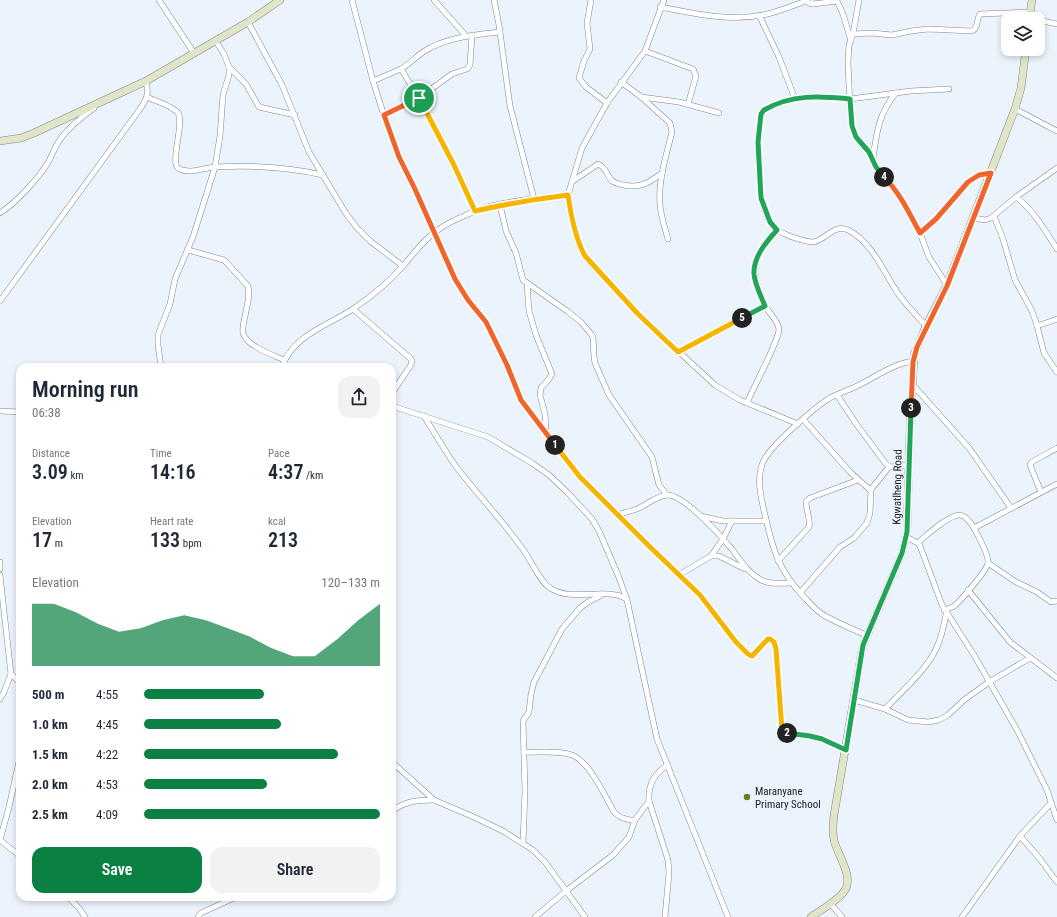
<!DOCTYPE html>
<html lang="en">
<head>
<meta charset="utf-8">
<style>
  :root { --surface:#fff; --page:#f2f2f3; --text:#1f2937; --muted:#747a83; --accent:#0b8043 }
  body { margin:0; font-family:"Roboto Condensed",sans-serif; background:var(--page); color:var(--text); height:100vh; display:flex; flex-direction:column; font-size:15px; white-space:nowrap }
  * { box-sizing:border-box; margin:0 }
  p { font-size:13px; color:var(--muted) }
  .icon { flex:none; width:22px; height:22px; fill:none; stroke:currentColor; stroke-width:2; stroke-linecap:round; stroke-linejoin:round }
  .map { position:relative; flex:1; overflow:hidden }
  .panel { position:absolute; left:16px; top:363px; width:380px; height:538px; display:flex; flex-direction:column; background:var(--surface); border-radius:12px; box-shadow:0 2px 6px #0003 }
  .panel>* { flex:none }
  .controls { position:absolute; left:1001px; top:12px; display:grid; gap:8px }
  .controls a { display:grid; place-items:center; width:44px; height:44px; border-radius:8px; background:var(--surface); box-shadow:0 2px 6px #0003; font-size:20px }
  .pin { position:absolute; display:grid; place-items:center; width:34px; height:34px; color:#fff; margin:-17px; border:2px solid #fff; border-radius:50%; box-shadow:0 1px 4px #0007 }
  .km { position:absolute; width:20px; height:20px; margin:-10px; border-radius:50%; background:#222; color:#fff; font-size:11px; line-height:20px; text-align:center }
  .round { display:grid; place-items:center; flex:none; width:42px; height:42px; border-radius:12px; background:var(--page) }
  .headline { display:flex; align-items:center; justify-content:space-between; height:68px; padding:0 16px }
  h1 { font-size:22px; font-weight:600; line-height:30px }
  .figures { display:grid; grid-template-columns:repeat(3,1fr); gap:6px; height:68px; padding:4px 16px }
  .figures div { display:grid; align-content:center }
  .figures b { font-size:20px; font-weight:600 }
  .figures small { font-size:11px; font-weight:400 }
  .figures p { font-size:11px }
  .chart { height:112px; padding:8px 16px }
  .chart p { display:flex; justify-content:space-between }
  .chart svg { width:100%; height:72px; margin-top:4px; fill:var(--accent); opacity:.7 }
  .primary-button { display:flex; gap:8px; margin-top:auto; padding:8px 16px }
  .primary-button a { flex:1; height:46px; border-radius:12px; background:var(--accent); color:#fff; font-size:16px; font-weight:600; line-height:46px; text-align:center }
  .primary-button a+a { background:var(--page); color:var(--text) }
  ul { padding:0 16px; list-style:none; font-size:13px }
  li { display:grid; grid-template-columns:64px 48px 1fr; align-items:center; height:30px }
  li i { height:10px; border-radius:5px; background:var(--accent) }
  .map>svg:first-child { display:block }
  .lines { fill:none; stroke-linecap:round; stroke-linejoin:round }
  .street-casing { stroke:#818790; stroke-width:6 }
  .secondary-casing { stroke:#818790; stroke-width:8 }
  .street { stroke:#fff; stroke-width:5 }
  .secondary { stroke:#e1e5c8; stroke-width:7 }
  .split-1-casing { stroke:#fff; stroke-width:8 }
  .split-2-casing { stroke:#fff; stroke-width:8 }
  .split-3-casing { stroke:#fff; stroke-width:8 }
  .split-4-casing { stroke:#fff; stroke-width:8 }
  .split-5-casing { stroke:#fff; stroke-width:8 }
  .split-6-casing { stroke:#fff; stroke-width:8 }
  .split-1 { stroke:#f0652b; stroke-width:5 }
  .split-2 { stroke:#f5b400; stroke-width:5 }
  .split-3 { stroke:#22a559; stroke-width:5 }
  .split-4 { stroke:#f0652b; stroke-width:5 }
  .split-5 { stroke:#22a559; stroke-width:5 }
  .split-6 { stroke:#f5b400; stroke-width:5 }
  .poi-dot { fill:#717c29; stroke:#ebf3fc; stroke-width:1.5 }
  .labels { text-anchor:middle; stroke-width:3; stroke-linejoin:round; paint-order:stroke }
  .street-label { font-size:11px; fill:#181b1e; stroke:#ebf3fc }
  .poi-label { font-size:11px; fill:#181b1e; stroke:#ebf3fc; text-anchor:start }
</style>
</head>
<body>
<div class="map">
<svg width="1057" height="917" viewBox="0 0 1057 917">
  <rect width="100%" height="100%" fill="#ebf3fc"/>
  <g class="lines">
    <defs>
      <g id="street">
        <path d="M159 0 194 53"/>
        <path d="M352 0 373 81 387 125 399 157 414 187 455 279 468 300 486 322 507 365 521 400 580 477 648 545 700 595 736 642 748 654 752 656 768 639H770L774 642 776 649 783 731 822 739 846 750"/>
        <path d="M434 0 466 36"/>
        <path d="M494 0 499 25 510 106 534 199"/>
        <path d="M591 0 587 23 590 49 584 61 579 78 586 87 607 103"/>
        <path d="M664 0 645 51 607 103 582 148 568 195 577 238 580 247 590 263 638 314 715 385 740 400 798 424"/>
        <path d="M806 0 809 3 813 4 837 1 843 14 851 41"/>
        <path d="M660 7C696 14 735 23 771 13 783 10 794 5 806 1"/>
        <path d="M759 15 779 57 795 99"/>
        <path d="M1038 20 1057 24"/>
        <path d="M248 22 282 85 309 152 345 212 357 228 370 241 403 266"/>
        <path d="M853 34 859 0"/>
        <path d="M645 51 693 69 696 76 688 104"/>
        <path d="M229 67 246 84 259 107 295 115"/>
        <path d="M401 69C409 64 416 57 423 52 446 37 474 35 500 32"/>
        <path d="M373 81 401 69 419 98 454 165 475 211"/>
        <path d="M621 82 640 96 670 123 672 132C666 156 658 181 660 205 661 217 665 228 668 239"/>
        <path d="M147 97C155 101 173 106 178 113 184 122 173 153 176 164 176 166 178 168 179 169 191 174 203 168 215 167 250 165 289 167 323 175"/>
        <path d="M641 97 679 102 719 113"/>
        <path d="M1015 109 1057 131"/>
        <path d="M384 115 419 98 452 74 467 69 470 65 472 35"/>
        <path d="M873 159C876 135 879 112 896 93"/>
        <path d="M573 181 598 164C606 167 607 176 612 181 616 183 620 185 624 185 640 189 650 182 662 173"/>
        <path d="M1016 197C1034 211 1045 230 1057 249"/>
        <path d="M500 205 506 231 516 253 523 280 567 311 581 322 591 334 593 337 594 357 595 363 609 395 652 457 659 485 667 495"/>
        <path d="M0 213C17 202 38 179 49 161 53 153 56 144 62 137 71 125 83 116 94 108"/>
        <path d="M994 216 1003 239 1015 280 1031 309 1036 322 1044 353 1057 372"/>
        <path d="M974 218 985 220 991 218 1016 197 1057 168"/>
        <path d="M920 233 936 219 968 182 979 175 991 173"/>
        <path d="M188 250 224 260 248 286C250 295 248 302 246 311 245 318 242 326 243 333 246 346 273 355 284 360"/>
        <path d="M527 284 529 311 536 335 552 374 549 379 541 388 540 395 545 414 546 432"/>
        <path d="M947 285 929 257 920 233 902 200 893 186 880 172 869 152 856 137 852 127 850 109 848 62 849 45 853 34 872 33 892 35 911 31 928 29 972 31C979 28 976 19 980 14L1031 12"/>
        <path d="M0 301 140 109C147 99 149 93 146 81"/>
        <path d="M353 309 410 358 412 361 411 365 392 393"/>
        <path d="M926 326C916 315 905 304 897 292 884 272 871 241 848 230 834 223 825 241 813 242 806 242 798 239 792 237 786 234 778 232 773 227 759 210 761 183 759 162 759 155 757 148 758 141 758 132 760 123 761 114L764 110 769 107 795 99 813 96 850 99 911 91 949 89"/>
        <path d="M1037 326 1057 319"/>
        <path d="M678 352 711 334 765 306"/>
        <path d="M161 367 158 345V335L170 304 175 279 193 237 215 167 220 136 223 95 229 75V67L224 54 215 40"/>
        <path d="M282 367C293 335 327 326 353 309 371 297 389 282 404 265 413 254 423 241 435 232 443 226 454 220 464 216 493 201 536 199 568 195"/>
        <path d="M912 384 969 448 1011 508"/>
        <path d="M837 395 857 425 886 464 891 467 909 465"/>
        <path d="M747 403C755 385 764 368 772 350 774 344 778 337 779 330 779 322 771 315 767 309 764 304 762 298 760 292 748 265 759 250 777 230"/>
        <path d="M392 406 488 437 532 463 549 475 567 492 592 519 599 531 618 575 627 600 657 739 728 917"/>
        <path d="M0 411 20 412"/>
        <path d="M424 416C435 434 445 451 457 468 478 495 502 520 522 548 530 558 540 582 550 588 573 603 604 586 627 599"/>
        <path d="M803 419 850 472 869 489 872 488 889 467"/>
        <path d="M1041 492 1030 465 1032 462 1057 448"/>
        <path d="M617 515C624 513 631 511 637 509 647 505 657 495 668 495 684 495 721 536 732 549 741 561 748 573 761 580 770 585 781 583 791 583"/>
        <path d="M700 516 723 521H766"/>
        <path d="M906 537 918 543 920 546 942 605 974 655 1017 730 1047 790 1057 820"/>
        <path d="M918 543C925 536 950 514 960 515 966 516 971 523 974 528L1057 484"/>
        <path d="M711 556H719L745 569"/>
        <path d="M778 561 809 527C811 519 806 511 806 502L810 498 858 480"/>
        <path d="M0 562V569"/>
        <path d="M988 563 1016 582 1037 592 1051 602 1057 601"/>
        <path d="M0 575 11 674 20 683"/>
        <path d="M679 575 711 556 723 539 732 521"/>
        <path d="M968 590 1010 642 1057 678"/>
        <path d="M800 593 840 547 854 538 867 523 870 513 871 489"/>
        <path d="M944 610C947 609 950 608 953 607 960 602 987 570 988 563 989 554 978 536 974 528"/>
        <path d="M866 635C852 629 838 623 825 616 816 611 810 603 803 596 778 569 773 550 765 515 761 498 756 479 763 462 770 446 813 409 828 399 837 394 846 391 855 387 874 378 892 364 913 361"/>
        <path d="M0 699 4 692 11 674"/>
        <path d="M854 700 885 709 908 720 928 722 939 720 948 715 964 700 989 682 1030 658"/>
        <path d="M885 709C902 691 927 670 937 647 942 636 944 625 946 614"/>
        <path d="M524 752C539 753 558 750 572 755 589 761 605 796 614 812 618 817 629 821 635 820L649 801"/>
        <path d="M392 762 434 800 476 818 503 831 533 850 545 862 585 917"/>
        <path d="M392 811C405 801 418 800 434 800"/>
        <path d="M1020 836 1040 859 1057 882"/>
        <path d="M0 840 9 807 20 757"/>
        <path d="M0 840 20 856"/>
        <path d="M523 843 525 791 523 721 529 712 531 694 534 682 562 629 580 608 588 602 600 596"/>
        <path d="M68 897 79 908 85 917"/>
        <path d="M830 903 842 917"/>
        <path d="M198 917 201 913 236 897"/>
        <path d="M535 917 566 891 613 855 629 837 635 820"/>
        <path d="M665 917 669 873 668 860 649 801C648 785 654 773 668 765"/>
        <path d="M962 917 1020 836 1051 803"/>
      </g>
      <g id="secondary">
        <path d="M1029 19 1032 0"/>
        <path d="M0 141 21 138 34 133 146 81 248 22 280 0"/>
        <path d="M811 917C821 910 839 900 845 890 854 877 837 854 834 840 832 832 833 824 834 815L863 645 902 553 907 532 910 428 914 355 926 326 947 285 1015 109 1021 88 1026 49"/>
      </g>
    </defs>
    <use href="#street" class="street-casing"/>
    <use href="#secondary" class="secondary-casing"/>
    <use href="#street" class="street"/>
    <use href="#secondary" class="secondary"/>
  </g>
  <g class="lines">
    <defs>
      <path id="split-1" d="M419 98 384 115 399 157 414 187 455 279 468 300 486 322 507 365 521 400 555 445"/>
      <path id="split-2" d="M555 445 580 477 648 545 700 595 736 642 748 654 752 656 768 639H770L774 642 776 649 782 730 784 732 787 733"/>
      <path id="split-3" d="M787 733 810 736 822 739 846 750 863 645 902 553 907 532 911 408"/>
      <path id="split-4" d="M884 177C900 193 909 213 920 233L936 219 968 182 979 175 991 173 947 286 917 347 913 362 911 408"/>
      <path id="split-5" d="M742 318 765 306C761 296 755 285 754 274 753 257 767 241 777 230L770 222 761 198 758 142 761 114 764 110C792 94 819 96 850 99L852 126 856 137 869 152 876 167 884 177"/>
      <path id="split-6" d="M419 98 454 165 475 211C506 204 536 199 568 195 571 216 575 238 585 256L638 314 678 352 742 318"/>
    </defs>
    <use href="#split-1" class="split-1-casing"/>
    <use href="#split-2" class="split-2-casing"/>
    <use href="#split-3" class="split-3-casing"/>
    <use href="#split-4" class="split-4-casing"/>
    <use href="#split-5" class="split-5-casing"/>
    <use href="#split-6" class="split-6-casing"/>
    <use href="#split-1" class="split-1"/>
    <use href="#split-2" class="split-2"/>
    <use href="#split-3" class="split-3"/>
    <use href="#split-4" class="split-4"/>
    <use href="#split-5" class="split-5"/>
    <use href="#split-6" class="split-6"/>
  </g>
  <circle class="poi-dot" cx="747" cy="797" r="4"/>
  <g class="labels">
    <g class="street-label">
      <text transform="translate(897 487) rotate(-89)" y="4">Kgwatlheng Road</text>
    </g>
    <g class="poi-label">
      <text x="755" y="795">Maranyane<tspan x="755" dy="13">Primary School</tspan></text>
    </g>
  </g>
</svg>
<div class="controls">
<a><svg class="icon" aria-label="layers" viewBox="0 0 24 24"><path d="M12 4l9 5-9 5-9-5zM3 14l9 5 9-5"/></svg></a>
</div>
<div class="pin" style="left:419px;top:98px;background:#1e9e55"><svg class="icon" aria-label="arrive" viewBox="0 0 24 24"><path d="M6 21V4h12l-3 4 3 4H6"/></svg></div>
<b class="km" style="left:555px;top:445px">1</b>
<b class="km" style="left:787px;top:733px">2</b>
<b class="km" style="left:911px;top:408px">3</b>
<b class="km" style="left:884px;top:177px">4</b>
<b class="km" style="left:742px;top:318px">5</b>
<section class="panel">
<div class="headline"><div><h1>Morning run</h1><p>06:38</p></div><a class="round"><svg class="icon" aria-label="share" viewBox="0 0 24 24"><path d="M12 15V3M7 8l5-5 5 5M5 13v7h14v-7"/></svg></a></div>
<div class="figures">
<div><p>Distance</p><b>3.09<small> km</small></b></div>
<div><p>Time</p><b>14:16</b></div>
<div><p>Pace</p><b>4:37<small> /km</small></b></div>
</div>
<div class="figures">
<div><p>Elevation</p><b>17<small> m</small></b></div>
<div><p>Heart rate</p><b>133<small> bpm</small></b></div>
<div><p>kcal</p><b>213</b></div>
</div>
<div class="chart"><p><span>Elevation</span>120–133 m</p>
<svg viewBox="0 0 160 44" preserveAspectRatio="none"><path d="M0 44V6L10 6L20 11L30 18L40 23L50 21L60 16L70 13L80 16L90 21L100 26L110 33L120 38L130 38L140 28L150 16L160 6V44z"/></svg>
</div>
<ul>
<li><b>500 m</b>4:55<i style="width:51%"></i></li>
<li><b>1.0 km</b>4:45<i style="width:58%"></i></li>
<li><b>1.5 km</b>4:22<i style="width:82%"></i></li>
<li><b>2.0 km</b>4:53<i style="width:52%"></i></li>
<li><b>2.5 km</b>4:09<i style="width:100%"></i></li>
</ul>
<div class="primary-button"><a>Save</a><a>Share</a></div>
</section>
</div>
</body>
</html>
